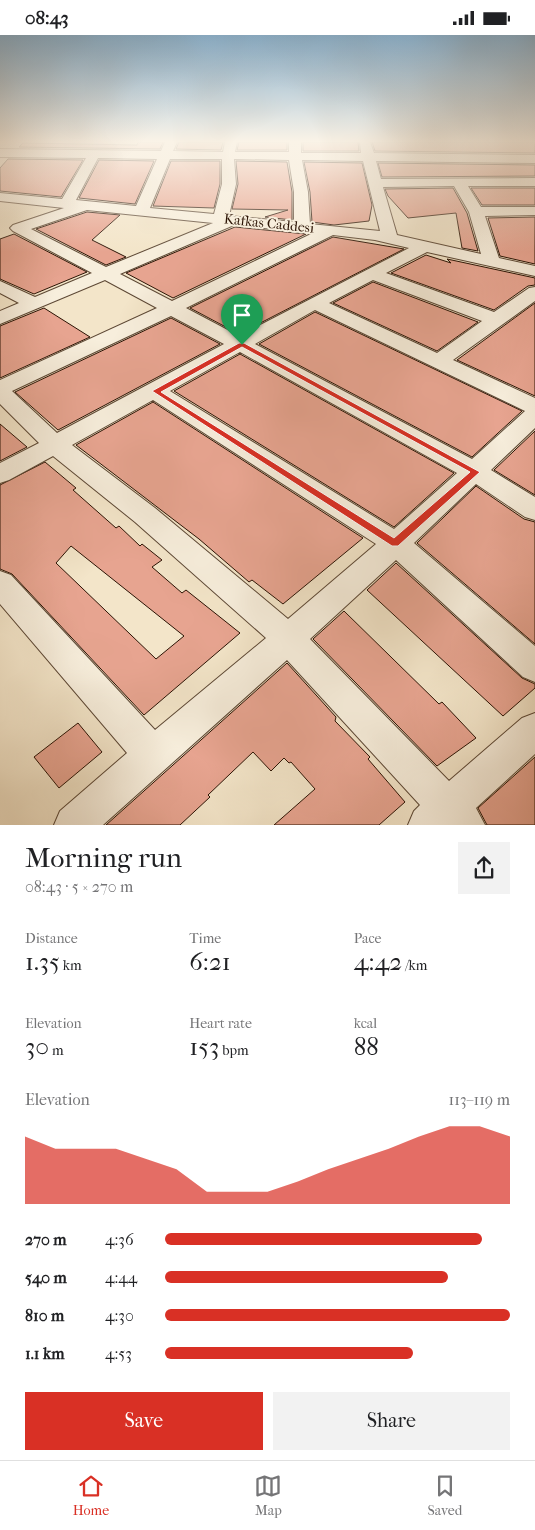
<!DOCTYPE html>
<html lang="en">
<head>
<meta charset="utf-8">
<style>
  :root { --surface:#fff; --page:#f2f2f2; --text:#202124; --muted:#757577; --line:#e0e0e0; --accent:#d93025 }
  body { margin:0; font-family:"IM FELL French Canon",serif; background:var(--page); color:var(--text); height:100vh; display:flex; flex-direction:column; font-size:19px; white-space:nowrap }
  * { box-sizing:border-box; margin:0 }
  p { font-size:16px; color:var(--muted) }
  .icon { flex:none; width:28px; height:28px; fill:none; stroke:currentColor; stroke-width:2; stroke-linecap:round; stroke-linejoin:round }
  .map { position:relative; height:790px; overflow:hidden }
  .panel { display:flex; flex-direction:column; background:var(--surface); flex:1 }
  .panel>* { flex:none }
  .pin { position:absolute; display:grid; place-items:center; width:42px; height:42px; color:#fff; margin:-51px -21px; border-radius:50% 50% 50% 0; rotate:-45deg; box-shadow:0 0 5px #0007 }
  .pin .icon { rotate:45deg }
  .round { display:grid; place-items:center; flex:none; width:52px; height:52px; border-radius:0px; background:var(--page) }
  .summary { display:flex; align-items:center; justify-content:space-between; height:85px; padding:0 25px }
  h1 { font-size:28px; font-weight:600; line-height:38px }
  .figures { display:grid; grid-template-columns:repeat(3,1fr); gap:8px; height:85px; padding:5px 25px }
  .figures div { display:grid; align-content:center }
  .figures b { font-size:25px; font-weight:600 }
  .figures small { font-size:14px; font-weight:400 }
  .figures p { font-size:14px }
  .chart { height:140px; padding:10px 25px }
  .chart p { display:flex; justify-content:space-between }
  .chart svg { width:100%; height:90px; margin-top:5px; fill:var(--accent); opacity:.7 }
  .primary-button { display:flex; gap:10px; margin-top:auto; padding:10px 25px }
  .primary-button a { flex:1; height:58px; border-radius:0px; background:var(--accent); color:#fff; font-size:20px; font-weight:600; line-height:58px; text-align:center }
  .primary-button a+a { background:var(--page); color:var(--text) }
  ul { padding:0 25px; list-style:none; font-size:16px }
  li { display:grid; grid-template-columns:80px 60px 1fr; align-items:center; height:38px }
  li i { height:12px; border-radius:6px; background:var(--accent) }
  .status { display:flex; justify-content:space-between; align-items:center; height:35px; padding:0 25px; background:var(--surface); direction:ltr }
  .status svg { height:14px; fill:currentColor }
  .tabs { display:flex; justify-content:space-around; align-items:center; height:70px; border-top:1px solid var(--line); background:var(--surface); font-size:14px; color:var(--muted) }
  .tabs a { display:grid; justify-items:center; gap:2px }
  .tabs .active { color:var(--accent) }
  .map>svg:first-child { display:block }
  .building { fill:#e7a490; stroke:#2b1304; fill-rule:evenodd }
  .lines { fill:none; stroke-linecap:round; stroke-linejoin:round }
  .minor-casing { stroke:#5d4835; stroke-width:2 }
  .minor { fill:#f7eedc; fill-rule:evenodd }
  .route { fill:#d93025; stroke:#fff; fill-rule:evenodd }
  .labels { text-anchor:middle; stroke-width:4; stroke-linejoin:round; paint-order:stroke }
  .far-street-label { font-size:14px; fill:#2b1304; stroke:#f7eedc }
</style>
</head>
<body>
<div class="status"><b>08:43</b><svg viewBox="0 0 49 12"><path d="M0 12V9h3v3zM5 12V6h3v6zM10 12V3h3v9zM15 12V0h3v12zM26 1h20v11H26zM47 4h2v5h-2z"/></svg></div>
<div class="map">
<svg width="535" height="790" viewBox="0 0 535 790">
  <rect width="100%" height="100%" fill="#f3e5c9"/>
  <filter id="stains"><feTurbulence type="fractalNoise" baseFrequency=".004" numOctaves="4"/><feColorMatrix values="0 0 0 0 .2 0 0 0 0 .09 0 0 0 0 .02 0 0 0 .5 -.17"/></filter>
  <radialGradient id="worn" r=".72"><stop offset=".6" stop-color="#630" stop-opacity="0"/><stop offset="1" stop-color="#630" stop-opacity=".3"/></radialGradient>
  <g class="building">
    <path d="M138 107H163L160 114 19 112 23 108 137 110Z"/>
    <path d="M179 107H223L221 115 176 114Z"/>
    <path d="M239 107H287V115H237Z"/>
    <path d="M303 107H358L359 116H303Z"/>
    <path d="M372 107H535V118L375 116Z"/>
    <path d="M8 124 83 125 61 162 0 156V133Z"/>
    <path d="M99 125 154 126 135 169 79 163Z"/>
    <path d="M171 126H220V149L214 173 153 171Z"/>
    <path d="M236 126 287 127 292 157V185L265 182 288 175 232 174 238 149Z"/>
    <path d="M304 127 362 128 372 170 369 186 334 190 312 187 310 157Z"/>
    <path d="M378 128 535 130V141L382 142Z"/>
    <path d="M453 153 467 178 478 216 462 213 456 178 408 183 388 161 385 154Z"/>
    <path d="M471 153H535V170H482Z"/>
    <path d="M87 177 120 180 92 205 126 222 106 230 36 194Z"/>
    <path d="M535 182V229L500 221 488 183Z"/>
    <path d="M235 192 306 199 173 263 126 238Z"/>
    <path d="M14 199 87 237 34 259 0 244V204Z"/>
    <path d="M333 202 404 214 239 299 190 273Z"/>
    <path d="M426 220 451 228 447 224 535 243V250L528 251 494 275 391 238Z"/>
    <path d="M373 247 478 287 437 316 333 268Z"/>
    <path d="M535 268V361L457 325Z"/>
    <path d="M44 273 90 302 0 343V291Z"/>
    <path d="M315 277 522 376 472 422 259 309Z"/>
    <path d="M171 283 220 309 58 395 15 357Z"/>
    <path d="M240 319 454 438 394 492 174 356Z"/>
    <path d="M153 367 363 503 283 569 252 545 249 547 199 504 76 410Z"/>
    <path d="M0 389 27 412 0 426Z"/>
    <path d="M535 396V460L494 435Z"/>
    <path d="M45 427 76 453 73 455 116 493 119 491 140 511 142 509 162 525 152 532 182 558 186 555 240 598 144 680 12 539 0 534V450ZM71 511 184 601 156 624 56 528Z"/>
    <path d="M476 451 524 484 535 487V609L417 508Z"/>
    <path d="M396 528 522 643 535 649V653L503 681 367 555Z"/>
    <path d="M344 576 439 669 442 667 476 703 437 731 313 604Z"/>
    <path d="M287 628 336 682 335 686 370 722 368 724 405 767 379 790H274L315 754 291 727 289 728 284 723 271 736 253 717 208 760 210 762 180 790H106Z"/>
    <path d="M78 688 102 717 59 753 34 722Z"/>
    <path d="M535 722V790H487L478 773Z"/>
  </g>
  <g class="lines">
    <defs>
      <path id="minor" d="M165 107H177L173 116 223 117 225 107H237L235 117H289V107H301V118H361L360 107H370L374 118 535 120V128L376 126 381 144 535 143V151H468L481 172H535V180L485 181 499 223 535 231V241L427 217 386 238 494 277 529 253 535 252V266L453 325 535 363V393L491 435 535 462V485L525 482 476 449 414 508 535 611V647L523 642 396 525 310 604 449 746 522 683 535 678V719L476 773 485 790H408L414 776 420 770 287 625 103 790H54L60 776 127 718 0 569V536L11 540 155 695 266 603 135 487 53 421 9 445 0 448V428L39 408 0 369V345L157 273 105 245 0 289V276L19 268 0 258V246L35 262 92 238 13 196 10 193 13 190 64 173 0 166V158L62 164 86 123 0 122V114L161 116ZM98 123 157 124 136 171 76 165ZM170 124H222V149L214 179 150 173ZM234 124 289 125 294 157V187L229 181 236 149ZM302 125 363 126 380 196 310 189 308 157ZM454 151 469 177 481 219 397 200 383 152ZM87 175 213 188 106 232 31 194ZM234 190 313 198 172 266 120 239ZM333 200 375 205 409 213 239 301 186 273ZM373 245 482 286 437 318 329 268ZM315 275 525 376 472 424 255 309ZM171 281 224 309 57 398 12 356ZM240 317 457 438 394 494 170 356ZM153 365 376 509 288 584 155 473 72 410Z"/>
    </defs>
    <use href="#minor" class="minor-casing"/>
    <use href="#minor" class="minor"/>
  </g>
  <linearGradient id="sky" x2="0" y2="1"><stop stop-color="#8bb7d8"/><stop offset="0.49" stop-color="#faf3e7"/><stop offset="1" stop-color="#faf3e7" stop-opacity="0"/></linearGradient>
  <rect width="535" height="217" fill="url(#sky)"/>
  <path class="route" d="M239 308H244L480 437 398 511H392L152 356ZM242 312 470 437 394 503 161 357Z"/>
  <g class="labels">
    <g class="far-street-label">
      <text transform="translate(269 188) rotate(6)" y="5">Kafkas Caddesi</text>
    </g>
  </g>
  <rect width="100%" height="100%" filter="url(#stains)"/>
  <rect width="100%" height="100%" fill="url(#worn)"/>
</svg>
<div class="pin" style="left:242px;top:310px;background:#1e9e55"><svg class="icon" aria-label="arrive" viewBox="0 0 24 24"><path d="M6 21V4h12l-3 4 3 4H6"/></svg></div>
</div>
<section class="panel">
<div class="summary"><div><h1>Morning run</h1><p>08:43 · 5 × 270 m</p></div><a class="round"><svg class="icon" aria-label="share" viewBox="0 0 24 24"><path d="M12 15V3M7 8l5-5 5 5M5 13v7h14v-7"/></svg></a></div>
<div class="figures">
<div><p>Distance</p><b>1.35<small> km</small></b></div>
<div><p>Time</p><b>6:21</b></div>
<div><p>Pace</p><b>4:42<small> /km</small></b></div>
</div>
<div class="figures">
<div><p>Elevation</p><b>30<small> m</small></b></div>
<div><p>Heart rate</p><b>153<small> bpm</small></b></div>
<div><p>kcal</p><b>88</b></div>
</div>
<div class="chart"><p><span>Elevation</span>113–119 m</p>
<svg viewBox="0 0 160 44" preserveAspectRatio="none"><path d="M0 44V11L10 17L20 17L30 17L40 22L50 27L60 38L70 38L80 38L90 33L100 27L110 22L120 17L130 11L140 6L150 6L160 11V44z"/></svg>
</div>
<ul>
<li><b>270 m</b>4:36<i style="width:92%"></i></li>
<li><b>540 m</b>4:44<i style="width:82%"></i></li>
<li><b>810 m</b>4:30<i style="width:100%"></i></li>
<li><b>1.1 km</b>4:53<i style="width:72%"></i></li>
</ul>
<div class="primary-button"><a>Save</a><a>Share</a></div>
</section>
<nav class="tabs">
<a class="active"><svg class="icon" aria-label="home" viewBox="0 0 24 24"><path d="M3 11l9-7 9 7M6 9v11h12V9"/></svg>Home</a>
<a><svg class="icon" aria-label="map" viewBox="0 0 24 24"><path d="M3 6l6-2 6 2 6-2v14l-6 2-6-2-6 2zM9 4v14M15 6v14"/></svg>Map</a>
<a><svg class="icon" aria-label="saved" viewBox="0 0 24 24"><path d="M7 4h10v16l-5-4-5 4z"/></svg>Saved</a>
</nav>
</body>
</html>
